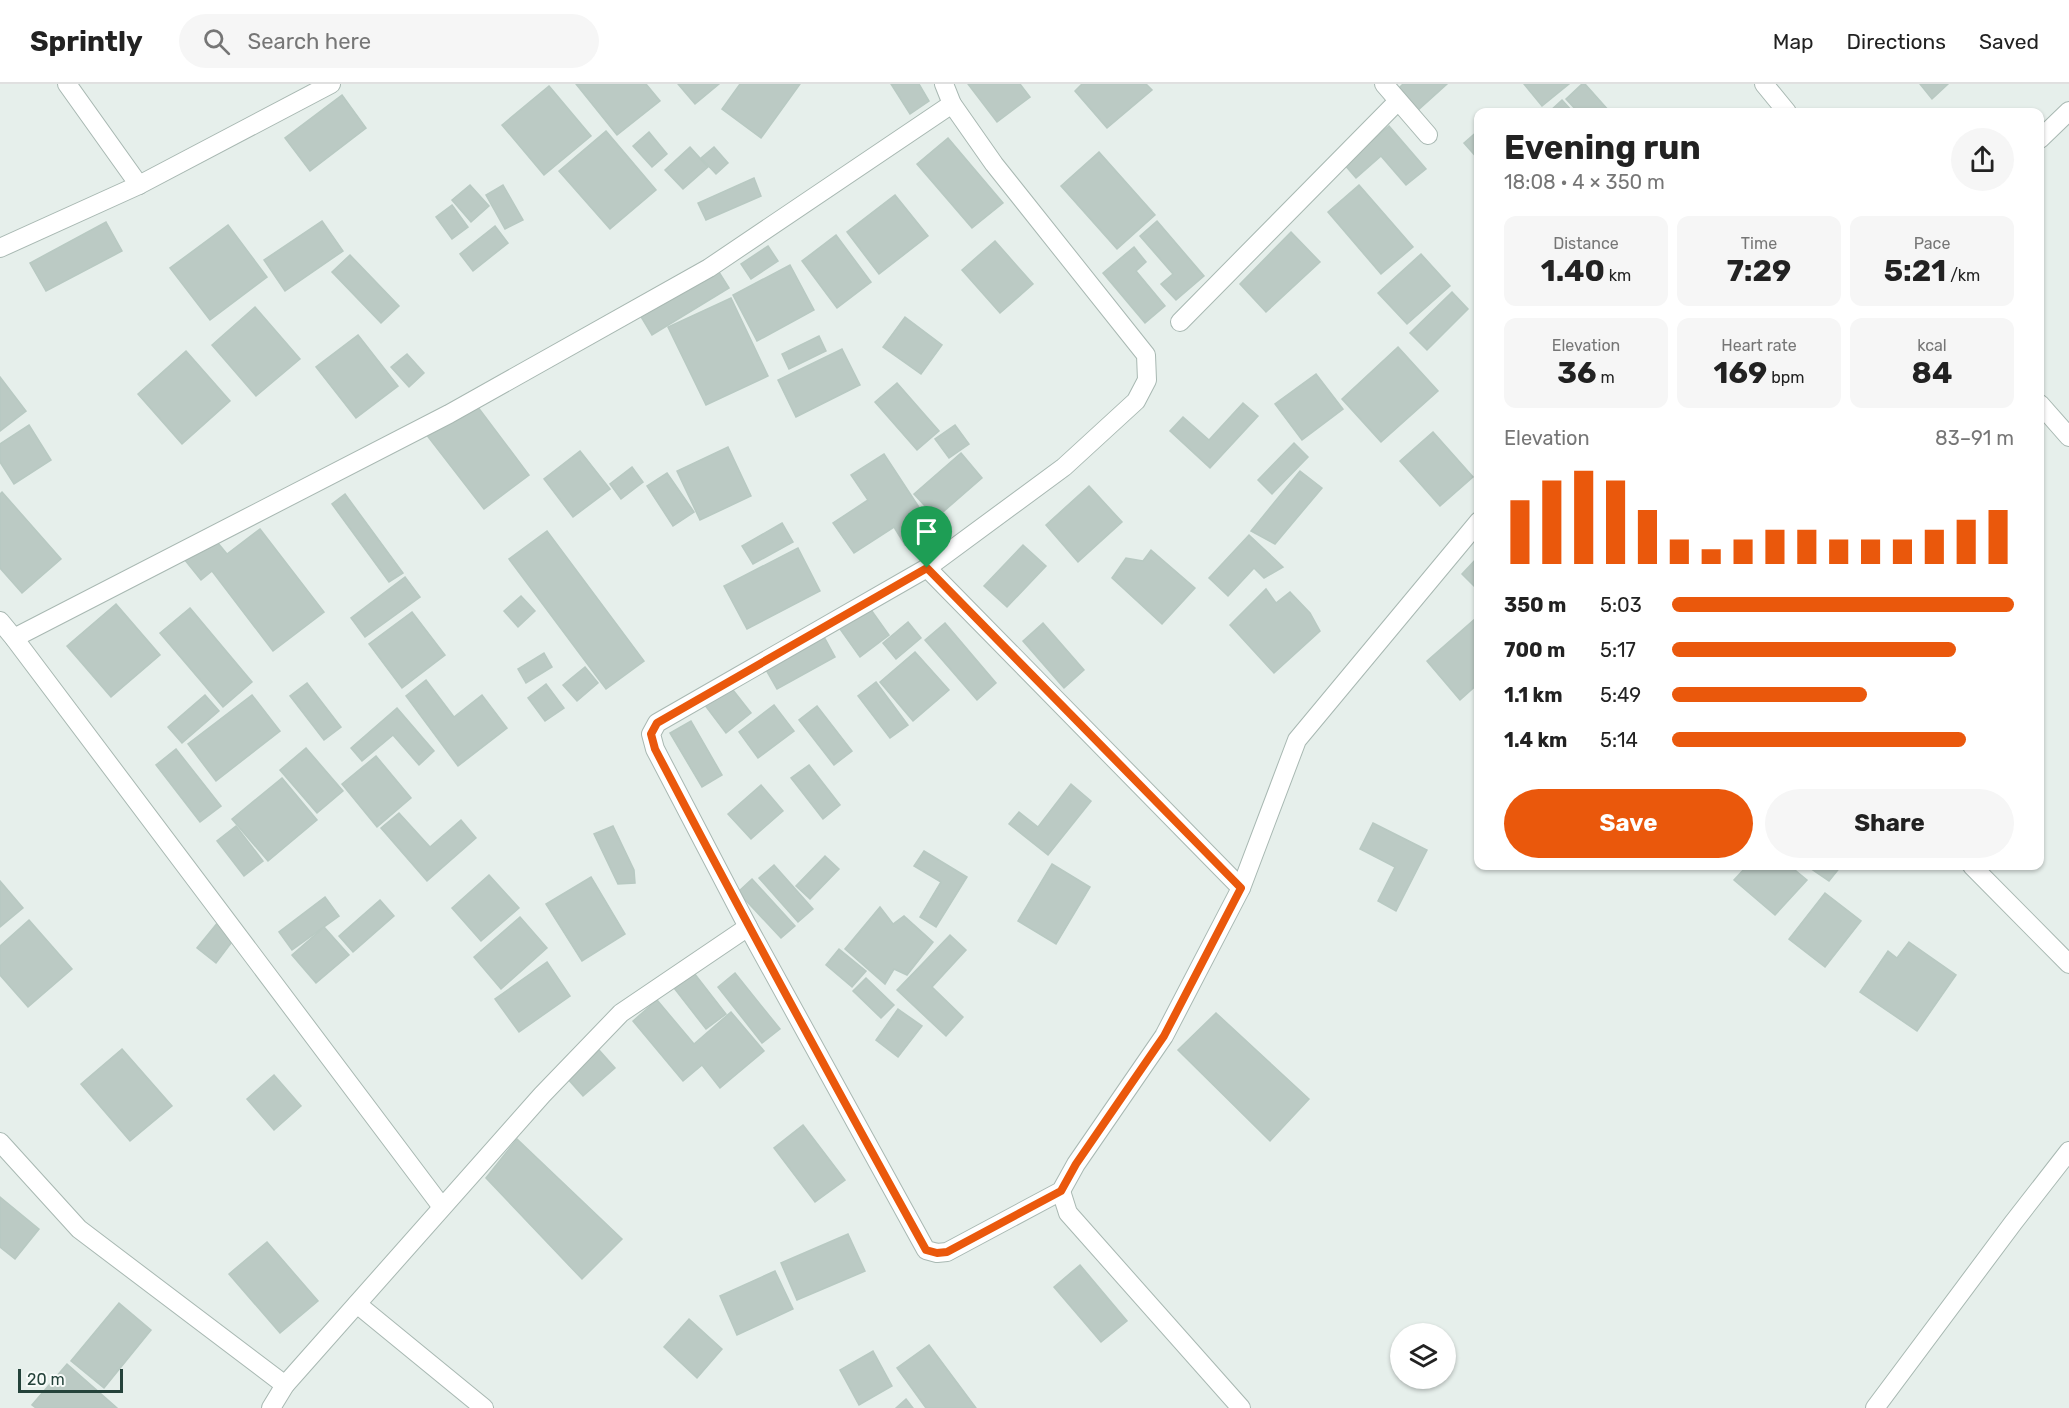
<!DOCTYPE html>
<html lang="en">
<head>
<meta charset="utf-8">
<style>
  :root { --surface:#fff; --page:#f6f6f6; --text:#222; --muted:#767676; --line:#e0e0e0; --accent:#ea580c }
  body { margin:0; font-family:Rubik,sans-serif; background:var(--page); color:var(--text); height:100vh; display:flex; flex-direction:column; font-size:22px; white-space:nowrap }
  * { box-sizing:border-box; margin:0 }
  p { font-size:20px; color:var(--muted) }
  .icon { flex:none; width:33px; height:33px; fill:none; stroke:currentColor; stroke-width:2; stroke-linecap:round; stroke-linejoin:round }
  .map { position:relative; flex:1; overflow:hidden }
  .drawer { position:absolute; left:1474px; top:24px; width:570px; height:762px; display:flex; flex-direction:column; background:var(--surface); border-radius:12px; box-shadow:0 2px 4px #0004 }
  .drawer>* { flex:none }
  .tools { position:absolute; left:1390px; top:1239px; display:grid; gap:12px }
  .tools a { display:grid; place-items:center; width:66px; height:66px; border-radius:50%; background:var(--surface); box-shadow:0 2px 4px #0004; font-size:30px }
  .scale { position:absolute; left:18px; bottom:15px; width:105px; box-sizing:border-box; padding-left:6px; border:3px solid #24423a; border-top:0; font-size:16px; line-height:21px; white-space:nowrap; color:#24423a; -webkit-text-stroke:4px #f7fbf9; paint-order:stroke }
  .pin { position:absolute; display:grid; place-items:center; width:51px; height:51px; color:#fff; margin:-62px -26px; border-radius:50% 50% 50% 0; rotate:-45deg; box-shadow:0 0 6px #0007 }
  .pin .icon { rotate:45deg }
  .round { display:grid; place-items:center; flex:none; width:63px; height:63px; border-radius:32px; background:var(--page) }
  .head { display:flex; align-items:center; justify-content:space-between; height:102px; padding:0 30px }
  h1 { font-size:33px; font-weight:700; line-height:45px }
  .figures { display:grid; grid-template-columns:repeat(3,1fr); gap:9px; height:102px; padding:6px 30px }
  .figures div { display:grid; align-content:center; border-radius:12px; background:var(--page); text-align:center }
  .figures b { font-size:30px; font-weight:700 }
  .figures small { font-size:16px; font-weight:400 }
  .figures p { font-size:16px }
  .chart { height:168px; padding:12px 30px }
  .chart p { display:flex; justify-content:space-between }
  .chart svg { width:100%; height:108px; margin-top:6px; stroke:var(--accent); stroke-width:6 }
  .action { display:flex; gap:12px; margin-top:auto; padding:12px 30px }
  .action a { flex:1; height:69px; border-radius:36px; background:var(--accent); color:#fff; font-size:24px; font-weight:700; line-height:69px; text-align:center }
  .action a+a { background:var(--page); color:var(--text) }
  ul { padding:0 30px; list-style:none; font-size:20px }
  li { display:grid; grid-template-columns:96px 72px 1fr; align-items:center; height:45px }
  li i { height:15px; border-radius:8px; background:var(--accent) }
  header { display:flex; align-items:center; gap:36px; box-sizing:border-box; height:84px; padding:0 30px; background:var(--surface); border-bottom:2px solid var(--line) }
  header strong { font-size:28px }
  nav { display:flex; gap:33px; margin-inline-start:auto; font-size:21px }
  .search { width:420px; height:54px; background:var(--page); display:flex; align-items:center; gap:15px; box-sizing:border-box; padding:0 21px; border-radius:33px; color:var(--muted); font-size:22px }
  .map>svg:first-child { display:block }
  .building { fill:#bbcac4; stroke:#b8c9c2; stroke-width:1.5 }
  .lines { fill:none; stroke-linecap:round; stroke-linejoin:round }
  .minor-casing { stroke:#a8b8b2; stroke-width:20 }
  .tertiary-casing { stroke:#a8b8b2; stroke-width:20 }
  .minor { stroke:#fff; stroke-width:18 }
  .tertiary { stroke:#fff; stroke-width:18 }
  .route-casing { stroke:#fff; stroke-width:12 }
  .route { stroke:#ea580c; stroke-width:8 }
</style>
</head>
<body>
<header>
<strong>Sprintly</strong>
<div class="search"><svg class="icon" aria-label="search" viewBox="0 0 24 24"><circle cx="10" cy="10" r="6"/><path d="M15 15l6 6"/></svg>Search here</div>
<nav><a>Map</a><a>Directions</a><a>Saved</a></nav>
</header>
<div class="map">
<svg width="2069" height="1324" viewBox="0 0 2069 1324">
  <rect width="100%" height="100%" fill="#e6efeb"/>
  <g class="building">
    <path d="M576 0H646L660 17 617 51Z"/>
    <path d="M678 0H719L695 20Z"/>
    <path d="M740 0H800L761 54 722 25Z"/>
    <path d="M891 0H919L929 17 910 30Z"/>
    <path d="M968 0H1020L1030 13 997 38Z"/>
    <path d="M1082 0H1146L1152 6 1107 44 1075 7Z"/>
    <path d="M1403 0H1447L1416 28 1397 6Z"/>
    <path d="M1524 0H1569L1542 22Z"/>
    <path d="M1582 0H1585L1610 28H1578L1566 15Z"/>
    <path d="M1920 0H1948L1932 15Z"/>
    <path d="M549 2 591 52 544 91 502 41Z"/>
    <path d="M342 11 366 44 310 87 285 54Z"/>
    <path d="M1562 16 1573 28H1549Z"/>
    <path d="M1389 42 1426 85 1406 101 1381 72 1356 94 1344 80Z"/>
    <path d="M1479 46V76L1464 59Z"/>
    <path d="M606 47 656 106 610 145 559 87Z"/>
    <path d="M649 48 667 70 652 83 633 62Z"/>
    <path d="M948 54 1003 119 972 144 917 80Z"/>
    <path d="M690 63 708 83 683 105 665 86Z"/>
    <path d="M714 63 728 79 716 90 701 74Z"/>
    <path d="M1099 68 1155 131 1117 165 1061 102Z"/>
    <path d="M754 94 761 112 706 136 698 119Z"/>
    <path d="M470 101 489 122 471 138 452 116Z"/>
    <path d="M503 101 523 136 505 145 486 111Z"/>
    <path d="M1359 101 1413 163 1381 190 1328 128Z"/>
    <path d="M895 111 928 152 879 190 847 148Z"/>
    <path d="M452 121 468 143 452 155 436 133Z"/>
    <path d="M322 137 343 167 285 207 264 176Z"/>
    <path d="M1157 137 1204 192 1176 216 1161 200 1173 190 1140 152Z"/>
    <path d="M106 138 122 167 46 207 30 179Z"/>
    <path d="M228 141 267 193 210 236 170 184Z"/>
    <path d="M495 142 508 159 473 187 460 170Z"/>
    <path d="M1291 148 1320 178 1266 228 1240 200Z"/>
    <path d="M836 151 871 198 837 224 802 177Z"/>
    <path d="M995 157 1033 200 1000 229 962 186Z"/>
    <path d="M768 162 778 177 751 195 741 180Z"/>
    <path d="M1134 163 1146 178 1136 187 1165 222 1145 239 1103 189Z"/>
    <path d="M1421 170 1450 202 1407 240 1378 209Z"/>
    <path d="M350 171 399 222 381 239 332 188Z"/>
    <path d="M790 181 814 226 757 257 733 211Z"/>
    <path d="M717 185 729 204 652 251 640 231Z"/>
    <path d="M1452 208 1468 225 1427 266 1410 249Z"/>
    <path d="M731 214 768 292 706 321 668 243Z"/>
    <path d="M255 223 300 275 256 312 212 261Z"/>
    <path d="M905 233 942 261 921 290 883 263Z"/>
    <path d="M358 251 398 302 356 334 316 283Z"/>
    <path d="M819 252 826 267 789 285 782 270Z"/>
    <path d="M1398 263 1438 307 1381 358 1342 315Z"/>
    <path d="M842 265 860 301 796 333 778 296Z"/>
    <path d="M186 267 230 317 182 360 138 310Z"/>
    <path d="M407 270 424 289 409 303 391 283Z"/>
    <path d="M1316 290 1343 325 1302 356 1275 320Z"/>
    <path d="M0 293 26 327 0 347Z"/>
    <path d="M897 299 939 347 917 366 875 318Z"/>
    <path d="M468 310 529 391 484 425 422 345Z"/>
    <path d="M1243 319 1258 332 1210 384 1170 347 1183 333 1209 356Z"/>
    <path d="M29 341 51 376 14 400 0 378V360Z"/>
    <path d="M955 341 969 360 949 374 935 355Z"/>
    <path d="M1433 348 1473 393 1440 422 1400 377Z"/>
    <path d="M1294 359 1308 373 1272 410 1258 396Z"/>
    <path d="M728 363 751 412 700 436 677 387Z"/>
    <path d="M580 367 610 405 573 433 544 395Z"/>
    <path d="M961 369 982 394 936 434 914 410Z"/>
    <path d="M884 370 932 443 905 461 894 443 854 469 833 439 868 416 851 391Z"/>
    <path d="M632 383 643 398 621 415 610 400Z"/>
    <path d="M1300 387 1322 404 1275 460 1251 447Z"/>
    <path d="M667 389 694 428 673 442 647 402Z"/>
    <path d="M1089 402 1122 438 1078 478 1046 441Z"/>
    <path d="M2 408 61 475 22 509 0 484V410Z"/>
    <path d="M345 410 403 489 389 498 332 420Z"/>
    <path d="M782 439 793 458 753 480 742 462Z"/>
    <path d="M260 445 324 528 273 567 212 487 201 496 184 475 213 453 227 470Z"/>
    <path d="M547 447 644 577 606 605 509 475Z"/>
    <path d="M1249 451 1283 483 1264 494 1254 484 1228 512 1209 494Z"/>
    <path d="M1023 461 1046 482 1007 523 984 502Z"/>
    <path d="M798 464 820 507 747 545 724 502Z"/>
    <path d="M1151 466 1195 504 1162 540 1112 494 1126 474 1143 477Z"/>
    <path d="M1479 472V507L1462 490Z"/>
    <path d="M405 493 420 513 365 553 351 534Z"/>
    <path d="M1266 505 1276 519 1290 508 1310 529 1320 547 1274 589 1230 541Z"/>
    <path d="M521 512 535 527 518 543 504 527Z"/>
    <path d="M116 520 160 571 111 613 67 562Z"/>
    <path d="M869 523 889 551 860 573 840 545Z"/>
    <path d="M190 524 252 598 223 623 160 549Z"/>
    <path d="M412 528 445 571 402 604 369 560Z"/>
    <path d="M1476 534 1479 537V599L1460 616 1427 577Z"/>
    <path d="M908 538 921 554 896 575 883 559Z"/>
    <path d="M945 539 996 599 977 616 925 556Z"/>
    <path d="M1043 539 1084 586 1064 604 1023 557Z"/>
    <path d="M823 551 835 573 777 605 765 584Z"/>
    <path d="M915 568 949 606 913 637 880 598Z"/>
    <path d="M544 569 552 583 526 599 518 585Z"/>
    <path d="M585 583 598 599 577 617 563 601Z"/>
    <path d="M426 596 454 633 482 611 507 644 458 682 406 612Z"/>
    <path d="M876 598 908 641 890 654 858 612Z"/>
    <path d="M307 599 341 643 324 656 290 612Z"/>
    <path d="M546 600 564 624 545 637 528 614Z"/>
    <path d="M729 601 751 629 726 649 704 620Z"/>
    <path d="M205 611 219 627 182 659 168 643Z"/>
    <path d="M252 611 280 647 216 697 188 660Z"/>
    <path d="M774 621 794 647 758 674 739 648Z"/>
    <path d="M817 622 852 667 834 681 799 636Z"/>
    <path d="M397 624 434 667 419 681 393 651 362 677 351 664Z"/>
    <path d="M691 637 722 691 702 703 670 649Z"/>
    <path d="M306 664 343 707 317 729 280 686Z"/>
    <path d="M176 665 221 722 200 738 156 681Z"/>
    <path d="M376 672 411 714 377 743 342 700Z"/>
    <path d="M809 681 840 721 823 735 791 694Z"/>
    <path d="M282 694 317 736 268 777 232 735Z"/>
    <path d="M1071 700 1091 717 1048 771 1009 740 1019 728 1038 743Z"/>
    <path d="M761 701 783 727 751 755 728 730Z"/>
    <path d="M399 729 430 763 461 736 476 754 427 797 381 744Z"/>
    <path d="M1373 739 1427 766 1396 827 1378 817 1395 783 1360 765Z"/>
    <path d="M236 742 263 777 244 792 217 757Z"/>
    <path d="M613 742 634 786 635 799 618 800 594 750Z"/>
    <path d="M924 767 967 793 936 843 920 833 941 798 914 782Z"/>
    <path d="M825 772 839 785 810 815 796 802Z"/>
    <path d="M1052 780 1090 803 1056 860 1018 837Z"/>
    <path d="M774 781 813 825 798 838 759 794Z"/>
    <path d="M1747 782H1790L1807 796 1775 831 1734 796Z"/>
    <path d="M1807 782H1841L1829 797Z"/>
    <path d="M489 791 519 824 481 857 452 824Z"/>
    <path d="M591 793 625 850 582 877 546 820Z"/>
    <path d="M752 795 795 842 781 854 738 808Z"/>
    <path d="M0 797 23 824 0 843Z"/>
    <path d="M1825 809 1861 837 1825 883 1789 855Z"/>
    <path d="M325 813 339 832 292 866 279 848Z"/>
    <path d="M380 816 394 832 353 868 339 852Z"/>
    <path d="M880 823 893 840 904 832 933 858 907 891 894 885 885 900 845 865Z"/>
    <path d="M223 832 241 846 216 879 197 864Z"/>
    <path d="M520 833 547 864 501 905 474 873Z"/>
    <path d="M29 836 72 885 28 923 0 891V862Z"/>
    <path d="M324 843 349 871 316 899 292 871Z"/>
    <path d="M950 851 966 866 932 903 963 933 946 952 897 906Z"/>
    <path d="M1909 858 1956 891 1917 947 1860 908 1888 867 1897 874Z"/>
    <path d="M839 865 866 887 852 903 826 881Z"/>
    <path d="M547 878 570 912 519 948 495 915Z"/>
    <path d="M694 889 726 930 706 945 674 904Z"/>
    <path d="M735 889 780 945 762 959 718 903Z"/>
    <path d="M866 894 894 921 881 934 853 907Z"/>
    <path d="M657 916 694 960 731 928 764 967 720 1004 702 981 683 997 633 937Z"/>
    <path d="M898 925 922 942 898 973 876 956Z"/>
    <path d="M1216 929 1309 1015 1270 1057 1178 966Z"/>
    <path d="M122 965 172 1022 130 1057 81 1000Z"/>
    <path d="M599 966 615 984 583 1012 567 994Z"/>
    <path d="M274 991 301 1022 274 1046 247 1015Z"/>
    <path d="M803 1041 845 1096 815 1118 774 1064Z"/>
    <path d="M517 1055 622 1155 582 1195 486 1094Z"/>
    <path d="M0 1113 39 1145 15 1175 0 1163Z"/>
    <path d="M848 1150 865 1187 797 1216 781 1179Z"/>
    <path d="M267 1158 318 1217 280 1249 229 1190Z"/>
    <path d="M1080 1181 1127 1237 1101 1258 1054 1203Z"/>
    <path d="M775 1187 793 1225 737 1251 720 1212Z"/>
    <path d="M119 1219 151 1246 104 1304 71 1277Z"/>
    <path d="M689 1235 722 1265 697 1294 664 1263Z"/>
    <path d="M929 1261 976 1324H926L897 1284Z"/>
    <path d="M873 1267 892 1302 859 1321 840 1286Z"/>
    <path d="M67 1280 117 1324H36L32 1321Z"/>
    <path d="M906 1315 913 1324H896Z"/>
  </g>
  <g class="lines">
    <defs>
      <g id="minor">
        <path d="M67 0 139 101"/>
        <path d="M944 0 952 20 994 80 1146 271 1147 296 1136 317 1064 383 927 484 657 639 651 650 655 665 748 843 926 1166 937 1169 947 1168 1061 1107 1076 1080 1164 952 1241 804 1297 656 1479 437"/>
        <path d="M1384 0 1428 51"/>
        <path d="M1764 0 1787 28"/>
        <path d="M2040 55 2069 27"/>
        <path d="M1180 238 1398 17"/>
        <path d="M2040 320 2069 353"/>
        <path d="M927 484 1241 804"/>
        <path d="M0 537 14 554 442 1123"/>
        <path d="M14 554 449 330 709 184 952 20"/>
        <path d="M1972 782 2069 880"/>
        <path d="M0 1058 79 1145 285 1301"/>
        <path d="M1061 1107 1068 1129 1241 1324"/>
        <path d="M357 1220 484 1324"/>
        <path d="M271 1324 285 1301 542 1011 621 929 748 843"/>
        <path d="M1875 1324 2013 1139 2069 1067"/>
      </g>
      <path id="tertiary" d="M0 164 139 101 331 0"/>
    </defs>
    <use href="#minor" class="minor-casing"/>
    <use href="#tertiary" class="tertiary-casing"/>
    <use href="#minor" class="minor"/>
    <use href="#tertiary" class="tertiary"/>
  </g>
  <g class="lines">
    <defs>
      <path id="route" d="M927 484 1241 804 1164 952 1076 1080 1061 1107 947 1168 937 1169 926 1166C834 1000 743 833 655 665L651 650 657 639Z"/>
    </defs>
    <use href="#route" class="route-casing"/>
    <use href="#route" class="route"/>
  </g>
</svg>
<div class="tools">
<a><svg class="icon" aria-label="layers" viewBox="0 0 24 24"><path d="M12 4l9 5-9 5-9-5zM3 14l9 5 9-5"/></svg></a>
</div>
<div class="scale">20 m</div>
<div class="pin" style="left:927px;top:484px;background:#1e9e55"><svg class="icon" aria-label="arrive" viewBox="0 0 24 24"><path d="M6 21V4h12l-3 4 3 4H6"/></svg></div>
<section class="drawer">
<div class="head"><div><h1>Evening run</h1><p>18:08 · 4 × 350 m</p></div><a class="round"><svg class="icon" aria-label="share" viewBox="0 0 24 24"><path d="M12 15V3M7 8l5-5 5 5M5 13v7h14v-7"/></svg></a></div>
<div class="figures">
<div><p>Distance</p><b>1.40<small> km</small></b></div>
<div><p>Time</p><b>7:29</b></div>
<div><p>Pace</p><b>5:21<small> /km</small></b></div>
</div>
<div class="figures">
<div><p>Elevation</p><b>36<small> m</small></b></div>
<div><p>Heart rate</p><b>169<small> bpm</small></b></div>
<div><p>kcal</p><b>84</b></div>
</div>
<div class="chart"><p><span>Elevation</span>83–91 m</p>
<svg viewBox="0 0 160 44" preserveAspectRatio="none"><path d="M5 44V18M15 44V10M25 44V6M35 44V10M45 44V22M55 44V34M65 44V38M75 44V34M85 44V30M95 44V30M105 44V34M115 44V34M125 44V34M135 44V30M145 44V26M155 44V22"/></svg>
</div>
<ul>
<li><b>350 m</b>5:03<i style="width:100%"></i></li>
<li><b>700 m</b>5:17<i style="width:83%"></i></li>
<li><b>1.1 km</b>5:49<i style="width:57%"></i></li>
<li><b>1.4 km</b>5:14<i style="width:86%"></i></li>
</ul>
<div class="action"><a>Save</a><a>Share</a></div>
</section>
</div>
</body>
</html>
